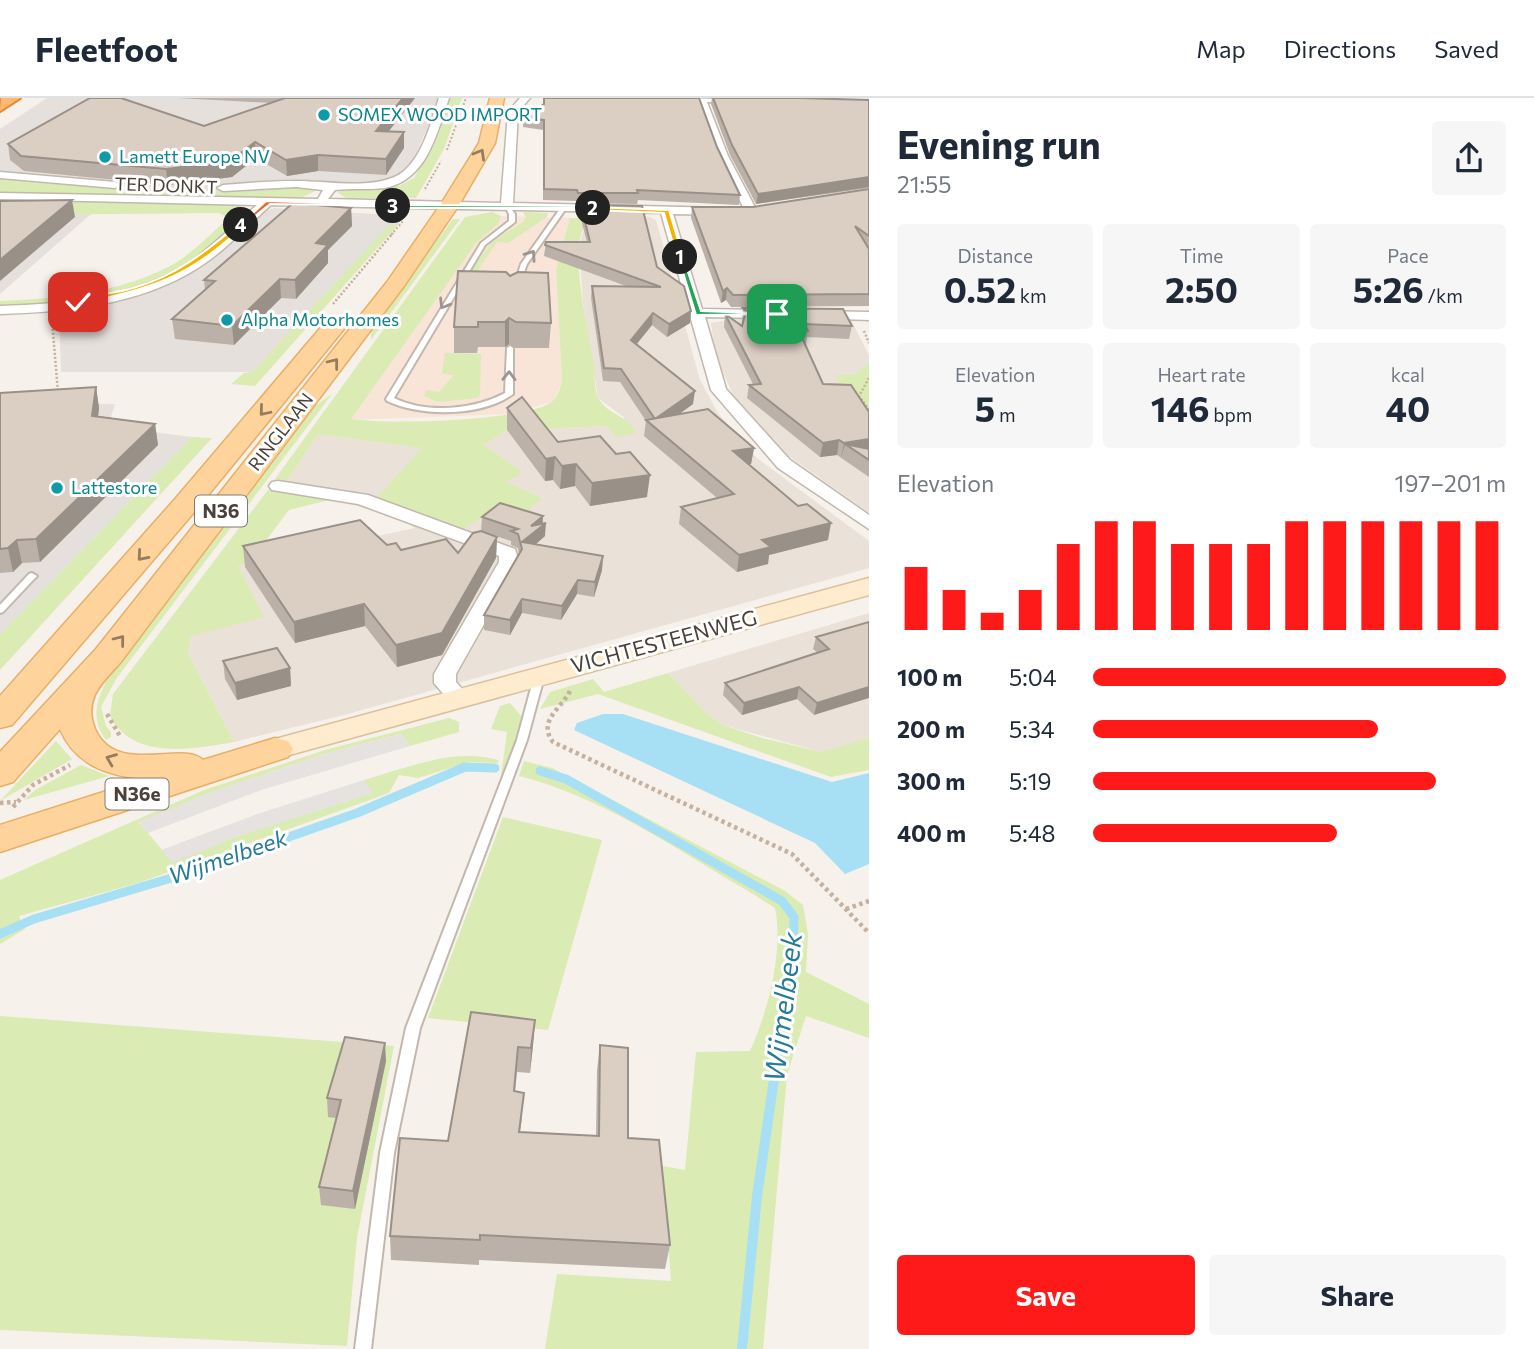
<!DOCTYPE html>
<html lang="en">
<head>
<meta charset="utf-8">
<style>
  :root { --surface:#fff; --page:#f6f6f7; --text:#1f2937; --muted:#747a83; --line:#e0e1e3; --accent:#ff1a1a }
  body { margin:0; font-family:Commissioner,sans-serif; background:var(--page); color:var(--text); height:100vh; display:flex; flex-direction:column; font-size:26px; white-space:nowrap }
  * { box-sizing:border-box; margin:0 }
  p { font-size:23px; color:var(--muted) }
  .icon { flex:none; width:38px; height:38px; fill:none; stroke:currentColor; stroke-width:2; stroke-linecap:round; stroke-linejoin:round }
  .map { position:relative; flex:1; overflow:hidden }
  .side { display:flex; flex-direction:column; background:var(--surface); width:665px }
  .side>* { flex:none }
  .pin { position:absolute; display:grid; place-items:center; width:60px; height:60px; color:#fff; margin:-30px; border-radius:14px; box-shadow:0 4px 10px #0006 }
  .km { position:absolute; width:35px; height:35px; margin:-18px; border-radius:50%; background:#222; color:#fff; font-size:19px; line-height:35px; text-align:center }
  .round { display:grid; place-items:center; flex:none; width:74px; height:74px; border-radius:7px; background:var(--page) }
  .headline { display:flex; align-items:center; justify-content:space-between; height:119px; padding:0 28px }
  h1 { font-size:38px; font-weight:700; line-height:52px }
  .stats { display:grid; grid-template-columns:repeat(3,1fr); gap:10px; height:119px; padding:7px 28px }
  .stats div { display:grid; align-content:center; border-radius:7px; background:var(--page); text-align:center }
  .stats b { font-size:35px; font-weight:700 }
  .stats small { font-size:19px; font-weight:400 }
  .stats p { font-size:19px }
  .chart { height:196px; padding:14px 28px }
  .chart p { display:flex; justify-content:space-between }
  .chart svg { width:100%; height:126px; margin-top:7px; stroke:var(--accent); stroke-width:6 }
  .action { display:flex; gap:14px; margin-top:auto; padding:14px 28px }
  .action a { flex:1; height:80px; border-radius:7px; background:var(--accent); color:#fff; font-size:28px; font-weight:700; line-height:80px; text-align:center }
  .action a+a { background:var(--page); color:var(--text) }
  ul { padding:0 28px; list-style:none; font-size:23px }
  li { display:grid; grid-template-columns:112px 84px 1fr; align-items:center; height:52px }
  li i { height:18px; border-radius:9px; background:var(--accent) }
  header { display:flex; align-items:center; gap:42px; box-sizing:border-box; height:98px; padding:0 35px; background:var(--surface); border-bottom:2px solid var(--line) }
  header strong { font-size:33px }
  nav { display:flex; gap:38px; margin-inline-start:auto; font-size:24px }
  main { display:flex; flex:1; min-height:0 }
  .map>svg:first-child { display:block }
  .residential { fill:#eae2d9 }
  .commercial { fill:#f8e5d7 }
  .industrial { fill:#e6e0dc }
  .green { fill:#daebb3 }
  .parking { fill:#e5e2e0 }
  .water { fill:#a7e0f4 }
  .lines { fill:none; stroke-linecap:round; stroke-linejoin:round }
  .stream-far1 { stroke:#a7e0f4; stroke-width:9 }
  .stream { stroke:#a7e0f4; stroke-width:10 }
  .lane-casing { stroke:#c2b8ad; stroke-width:4 }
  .street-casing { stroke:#c2b8ad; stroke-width:3 }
  .secondary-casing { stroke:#dac19c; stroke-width:3 }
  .primary-casing { stroke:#e9af66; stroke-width:3 }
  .highway-casing { stroke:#e48b37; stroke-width:4 }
  .path-far2 { stroke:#c5b19e; stroke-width:2; stroke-dasharray:2 2; stroke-linecap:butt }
  .path-far1 { stroke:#c5b19e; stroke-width:2.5; stroke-dasharray:2 2; stroke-linecap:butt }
  .path { stroke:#c5b19e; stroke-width:4.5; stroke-dasharray:3.5 3.5; stroke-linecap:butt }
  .lane { fill:#fff; fill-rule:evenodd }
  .street { fill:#fff; fill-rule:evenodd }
  .secondary { fill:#ffebcd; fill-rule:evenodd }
  .primary { fill:#ffd49c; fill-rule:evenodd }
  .highway { fill:#ffb96e; fill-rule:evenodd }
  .wall { fill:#bcb1a8 }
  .shaded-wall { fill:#999088 }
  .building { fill:#dbcec3; stroke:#999088; stroke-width:2 }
  .oneway { stroke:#937c60 }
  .oneway2 { stroke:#9c9692 }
  .split-1 { fill:#22a559; stroke:#fff; stroke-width:2 }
  .split-2 { fill:#f5b400; stroke:#fff; stroke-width:2 }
  .split-3 { fill:#22a559; stroke:#fff; stroke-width:2 }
  .split-4 { fill:#f0652b; stroke:#fff; stroke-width:2 }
  .split-5 { fill:#f5b400; stroke:#fff; stroke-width:2 }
  .culture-dot { fill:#0f9aa8; stroke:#fff; stroke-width:2.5 }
  .labels { text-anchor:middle; stroke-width:6; stroke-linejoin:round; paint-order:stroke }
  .far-culture-label { font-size:18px; fill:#0d838f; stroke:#fff; text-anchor:start }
  .far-street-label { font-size:18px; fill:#4b4138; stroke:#fff }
  .shield { fill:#fff; stroke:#817a74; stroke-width:2 }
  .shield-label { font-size:19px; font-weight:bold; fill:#4b4138 }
  .street-label { font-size:21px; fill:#4b4138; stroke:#fff }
  .water-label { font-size:23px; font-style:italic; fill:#267b9b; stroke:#fff }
  .near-water-label { font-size:28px; font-style:italic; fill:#267b9b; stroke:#fff }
</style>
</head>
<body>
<header>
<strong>Fleetfoot</strong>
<nav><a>Map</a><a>Directions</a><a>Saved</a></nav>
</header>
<main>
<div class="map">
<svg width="869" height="1251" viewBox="0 0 869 1251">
  <rect width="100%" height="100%" fill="#f6f1eb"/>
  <g class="residential">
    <path d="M595 116 650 119 656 122 700 282 718 315 757 360 869 443V470L344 617 234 644 188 555 191 538 237 468 429 427 345 400 268 392 275 381 287 383 318 336 423 350 495 412 542 400 504 383 482 347 507 332 608 328 625 320 598 300 583 204 579 149 586 123Z"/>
    <path d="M740 220 851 222 869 257V265L854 277 835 278 869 330V415L783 354 734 299 715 256 711 225Z"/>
    <path d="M869 515V640L848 648 821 654 723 627 705 614 668 575Z"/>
  </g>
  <path class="commercial" d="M501 118 570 120 556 173 562 281 557 297 551 304 510 316 350 322 451 179 476 145 498 126Z"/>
  <g class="industrial">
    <path d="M47 0H440L413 63 401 79 377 84 309 83 304 88 269 93 191 94 0 82V31Z"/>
    <path d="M274 110 405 118 397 128H389L252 274H61L59 214 64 210 197 170 264 114Z"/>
    <path d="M91 116 0 196V117Z"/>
    <path d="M0 305 115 306 108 328 192 339 0 537Z"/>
  </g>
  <g class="green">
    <path d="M449 0H462L444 51 416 100H346L337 94 346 90 399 88 414 80 430 51Z"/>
    <path d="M0 82 154 93H268L272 90 304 88 315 93 303 99 188 100 0 95Z"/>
    <path d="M0 101 225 107 240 108 248 114C228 131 208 151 187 166 147 194 49 209 0 208V203C56 201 119 195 170 168 191 157 211 135 229 120L219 115 0 117Z"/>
    <path d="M492 114 501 118 498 126 476 145 351 321C387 327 521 323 550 305 559 299 560 290 562 281L556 172 570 120H590C564 144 590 235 594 267 595 276 594 291 598 299 606 317 629 317 636 335L616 339 607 328 507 332 483 347 520 372 519 378 505 383 542 400 519 420 495 412 459 433 374 403 422 350 318 336 287 383 275 381 465 119Z"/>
    <path d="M523 114 548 115 547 119 508 145 497 144 472 181 463 185 491 145 523 124 526 119Z"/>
    <path d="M453 121H460L371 242V231Z"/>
    <path d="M389 127 397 128 255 288 231 286 244 275 252 274Z"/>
    <path d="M445 255 481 256 480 297 477 300 438 304 424 298 426 292 439 294 454 277 442 276Z"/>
    <path d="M869 265V330L834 277H854Z"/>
    <path d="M333 295 116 581 101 609 106 628 111 634V639L106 642C87 616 100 597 112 571L315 308Z"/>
    <path d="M192 339 212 340 0 572V537Z"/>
    <path d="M279 390 345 400 431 427 415 430 400 420 333 401 289 412 249 465 238 468 264 519 191 538 188 555 234 644C193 651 133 663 110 618L113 596 268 392 278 393Z"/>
    <path d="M668 575 705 614 723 627 762 640 821 654 869 640V672L831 679 598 596 540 611 550 594 593 581 604 594Z"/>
    <path d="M510 605 522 619 506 673 501 678 507 634 491 631 500 608Z"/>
    <path d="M449 620 459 624V634L410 648 401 636 327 655 209 695 139 724 172 764 238 738 372 695 364 682C408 670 453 649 498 662V665L469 664 418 680 399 677 389 695 138 785 19 818 25 831 0 846V782L204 692 325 652Z"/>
    <path d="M56 643 72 661 0 703Z"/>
    <path d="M524 663 552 670 785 793 803 807 808 836 806 874 869 906V940L806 918 787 977 763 1251H545L557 1176 671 1183 663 1068 685 1072 696 954 750 953C768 914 784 852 775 810L753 796C679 753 603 699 519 678Z"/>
    <path d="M81 667 109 678 24 702 35 692Z"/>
    <path d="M503 719 602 742 548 932 428 920Z"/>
    <path d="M0 918 394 948 357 1140 347 1248 0 1232Z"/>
  </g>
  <g class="parking">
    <path d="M402 636 410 648 261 692 148 735 139 723 209 695 327 655Z"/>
    <path d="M364 682 373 695 238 738 172 765 161 752 257 716Z"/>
  </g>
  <path class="water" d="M603 616H623L832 684 869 675V766L845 776 815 745 574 632 577 625Z"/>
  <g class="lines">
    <g class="stream-far1">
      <path d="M540 673 566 681 782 803 794 819 793 853"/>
      <path d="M0 836 34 821 178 778 357 715 465 669 495 670"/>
    </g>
    <path class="stream" d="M742 1251 757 1098 793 851"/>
    <defs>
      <g id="lane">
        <path d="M505 108H509L515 116V124L485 147 394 300C427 316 473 312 505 295L507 250 510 248 513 250V296C482 319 421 319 387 303L386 301 481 145 509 123V116Z"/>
        <path d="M562 108 567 109 527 166 519 187 514 188 521 166Z"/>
        <path d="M32 475 37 478 35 480 3 514 0 515V507L29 476Z"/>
        <path d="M539 576 544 579 527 642 420 930 394 1055 371 1251H355L380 1055 406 930 517 642 534 579Z"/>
      </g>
      <g id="street">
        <path d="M439 0H449C437 35 427 82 385 90 368 92 351 90 335 92L328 101 501 105 508 14 520 0H530L518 14 513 105 724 110V116L720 117 673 116 702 211 771 212 778 216 771 220 705 219 726 291 790 362 869 417V431L778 370 711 292 661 115 271 107C247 128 225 153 198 170 140 207 66 214 0 216V208C64 206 137 200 192 163 215 146 235 125 257 107L0 101V95L318 101 323 92 296 89 223 93 217 90 223 87C246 85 270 83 293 83 324 82 379 94 404 73 424 55 431 24 439 0Z"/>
        <path d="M685 0 745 2 740 5 707 4 728 58 757 113 755 116 745 113 718 58 700 7Z"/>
        <path d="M0 74 115 84 121 87 115 90 0 80Z"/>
        <path d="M816 213 869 214V222L811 220V214Z"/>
        <path d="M278 383 368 397 515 451 519 464 456 576V584L470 600 467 605H451L434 585V576L499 464V458L358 406 272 392 269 388 272 384Z"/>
      </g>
      <path id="secondary" d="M869 480V497L275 661 264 658 259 651 264 644Z"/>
      <g id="primary">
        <path d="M490 0H504L495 45 459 107 404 188 120 565C102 585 83 601 95 631 116 679 183 642 203 662L275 640 288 643 293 651 288 659 0 754V727L144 681C108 678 75 667 60 631L13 684 0 688V654L96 551 387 184 441 106 479 45Z"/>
        <path d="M336 219 344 221 347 226 344 231 196 412 12 627 0 630V598L176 400 328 221Z"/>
      </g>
      <path id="highway" d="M20 0 0 13 1 0Z"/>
    </defs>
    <use href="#lane" class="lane-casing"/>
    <use href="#street" class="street-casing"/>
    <use href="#secondary" class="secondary-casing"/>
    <use href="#primary" class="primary-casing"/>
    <use href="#highway" class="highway-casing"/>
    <g class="path-far2">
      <path d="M447 52 466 0"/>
      <path d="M425 91 441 63"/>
      <path d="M391 137 404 122"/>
    </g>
    <g class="path-far1">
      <path d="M333 206 393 135"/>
      <path d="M52 223 58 294"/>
      <path d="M864 233 869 245"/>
      <path d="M869 280 859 298 869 312"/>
    </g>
    <g class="path">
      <path d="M570 593C561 611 537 623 553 644L792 756 869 835"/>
      <path d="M107 616 120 638"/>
      <path d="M0 705 16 704"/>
      <path d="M13 709 33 687 70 667"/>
      <path d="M846 811 869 803"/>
    </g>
    <use href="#lane" class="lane"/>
    <use href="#street" class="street"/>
    <use href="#secondary" class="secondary"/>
    <use href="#primary" class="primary"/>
    <use href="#highway" class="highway"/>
  </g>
  <g class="wall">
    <path d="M177 0H415L388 34 404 50 386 77 318 73 287 78 256 60 232 79 168 87 24 73 10 62 8 46 204 28 272 5Z"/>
    <path d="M543 0H699L717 49 740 97 739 107 638 102 637 106 577 105 576 103 543 102V32L523 29V20L543 7Z"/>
    <path d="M712 0H801L869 2V90L756 106 730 57 711 6Z"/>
    <path d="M869 91V208L731 209 726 202 721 205 691 120 692 109H753Z"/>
    <path d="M581 107 657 169 691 213 690 225 667 239 652 227 637 246 693 306 679 316 754 350 751 366H748L828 442 769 457 768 466 737 474 679 426 681 409 717 400 644 338 646 323 620 284 603 283 591 200 592 188H626L544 158 546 144H587L580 118Z"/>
    <path d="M351 110 352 128 328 152V165L296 201 281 200 234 247 175 241 172 221 205 192 204 182Z"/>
    <path d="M458 173 551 225 549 250H515L509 246 505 249H478L477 255H454V229Z"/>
    <path d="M743 210 852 228 849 241 807 239 806 246H805L823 286 869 314V379L837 357 820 359 747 300 749 287 753 286 724 229 725 216 742 228Z"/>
    <path d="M96 289 99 310 98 318 155 326 158 347 40 464 22 465 13 474 0 475V295Z"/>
    <path d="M507 310 558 344 647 399 590 408 575 388 560 391 553 382 545 383 507 332Z"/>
    <path d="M543 418V425L545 438 536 446 603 458 602 472 594 499 577 496 561 522 522 515 510 537 484 532V517L519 456 518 450 511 447V443L481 433 482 419Z"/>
    <path d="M497 439 496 460 442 557 397 569 365 528 295 545 245 469 243 448 387 447 401 452 458 455Z"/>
    <path d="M869 524 814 617 797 601 742 617 723 597 725 585 818 555 813 551 816 539Z"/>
    <path d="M223 563 290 570 291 588 237 602 225 581Z"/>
    <path d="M535 922 533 947 530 975 517 974 515 993 522 1020 520 1034 596 1038 597 972 600 947 628 1040 670 1147 665 1171 479 1162V1167L391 1162 390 1138 448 1043Z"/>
    <path d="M386 963 355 1111 321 1107 319 1089 336 1020 328 1019 327 1000Z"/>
  </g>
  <g class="shaded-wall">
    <path d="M403 0H415L377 48 376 33Z"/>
    <path d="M404 34V50L386 77V61Z"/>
    <path d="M255 44 256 60 232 79 168 87 166 71Z"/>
    <path d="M318 57V73L287 78 286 62Z"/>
    <path d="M869 79V89L756 106 758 96Z"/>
    <path d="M72 102 75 119 0 183V162Z"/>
    <path d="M351 110 352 128 328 152V165L296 201 295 182 316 145Z"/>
    <path d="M280 181 281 200 234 247 232 228Z"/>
    <path d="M727 190 726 202 721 205 723 193Z"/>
    <path d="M691 213 690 225 667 239 669 226Z"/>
    <path d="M653 215 652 227 630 254 631 242Z"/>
    <path d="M509 220V246L505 249V224Z"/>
    <path d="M96 289 99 310 96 339 92 318Z"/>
    <path d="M695 293 693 306 657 332 655 321Z"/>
    <path d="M155 326 158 347 40 464 36 441Z"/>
    <path d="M869 341V354L845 346 841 360 844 345Z"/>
    <path d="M839 342 837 357 820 359 823 345Z"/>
    <path d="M754 350 751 366 730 369 733 353Z"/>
    <path d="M555 359 553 382 545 383 546 361Z"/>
    <path d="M576 366 575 388 560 391 562 368Z"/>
    <path d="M650 377 647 399 590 408 592 385Z"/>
    <path d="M543 418 542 428 546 425 545 438 522 458V444L531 428Z"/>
    <path d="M831 425 828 442 769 457 768 466 737 474 739 457 762 442Z"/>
    <path d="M497 439 496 460 442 557 397 569 396 547Z"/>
    <path d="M17 442 22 465 13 474 8 450Z"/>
    <path d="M603 458 602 472 594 499 595 484Z"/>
    <path d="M578 482 577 496 561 522 562 508Z"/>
    <path d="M522 501V515L510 537V522Z"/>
    <path d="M364 506 365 528 295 545 294 524Z"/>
    <path d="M290 570 291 588 237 602 235 585Z"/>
    <path d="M799 589 797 601 742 617 744 605Z"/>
    <path d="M869 589V600L814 617 817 605Z"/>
    <path d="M535 922 533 947 530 975 531 950Z"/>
    <path d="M385 945 386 963 355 1111 353 1093Z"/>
  </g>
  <g class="building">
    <path d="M90 0H121L204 28 285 0H403L376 33 404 34 386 61 318 57 286 62 255 44 230 63 166 71 21 58 8 46Z"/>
    <path d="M544 0H699L717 49 740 97 637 92 638 95H578L577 92 544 91V22L523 20 544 6Z"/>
    <path d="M713 0H800L869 2V79L758 96 732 47Z"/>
    <path d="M869 91V138L855 128 869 151V196L733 197 727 190 723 193 692 109H753Z"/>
    <path d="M72 102 0 162V103Z"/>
    <path d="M293 105 351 110 316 145 328 147 295 182 280 181 232 228 172 221 215 183 204 182Z"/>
    <path d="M581 107 642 108 657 169 684 188 691 213 669 226 653 215 631 242 695 293 655 321 621 271 604 270 592 188 661 189 545 147 546 144H590Z"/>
    <path d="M458 173 506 174 510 178 518 174 548 175 551 225 516 224 509 220 505 224H478V229H454Z"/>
    <path d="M743 210 843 211 852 228 805 226 808 233H799L823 286 851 287 869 314V341L844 345 839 342 823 345 749 287 761 286 725 216 742 228 746 213Z"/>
    <path d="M96 289 92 318 155 326 36 441 17 442 8 450 0 451V295Z"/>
    <path d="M522 299 558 344 600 338 616 356 630 354 650 377 592 385 576 366 562 368 555 359 546 361 507 310Z"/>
    <path d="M708 311 754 350 733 353 798 408 807 406 831 425 762 442 771 449 739 457 681 409 734 396 646 322Z"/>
    <path d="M845 346 869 351V362Z"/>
    <path d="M500 405 543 418 531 428 546 425 522 444 603 458 595 484 578 482 562 508 522 501 510 522 484 517 522 451 518 436 511 433 518 431 482 419Z"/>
    <path d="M360 422 387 447 396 445 401 452 446 441 458 455 473 435 481 433 497 439 442 535 396 547 364 506 294 524 243 448Z"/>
    <path d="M869 524V589L817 605 799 589 744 605 725 585 829 551 816 539Z"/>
    <path d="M277 550 290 570 235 585 223 563Z"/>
    <path d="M471 914 535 922 531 950 518 949 514 993 524 995 519 1034 599 1038 600 947 628 950V1040L659 1042 670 1147 480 1137V1142L390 1138 400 1040 448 1043Z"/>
    <path d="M345 939 385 945 353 1093 319 1089 341 1002 327 1000Z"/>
  </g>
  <defs><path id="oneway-chevron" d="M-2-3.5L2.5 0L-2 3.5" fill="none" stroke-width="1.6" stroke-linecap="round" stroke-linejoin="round" transform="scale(1.75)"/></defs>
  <g class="oneway">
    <use href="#oneway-chevron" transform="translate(480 56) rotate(-60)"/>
    <use href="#oneway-chevron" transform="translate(334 265) rotate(-52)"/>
    <use href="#oneway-chevron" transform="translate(264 313) rotate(130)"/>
    <use href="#oneway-chevron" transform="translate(142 458) rotate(131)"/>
    <use href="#oneway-chevron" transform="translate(120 542) rotate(-52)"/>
    <use href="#oneway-chevron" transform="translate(111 661) rotate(-158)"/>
  </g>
  <g class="oneway2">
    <use href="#oneway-chevron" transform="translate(531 157) rotate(-55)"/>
    <use href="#oneway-chevron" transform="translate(444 206) rotate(121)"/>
    <use href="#oneway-chevron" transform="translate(509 278) rotate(-89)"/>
  </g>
  <path class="split-1" d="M678 158 683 159 701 213 781 216 696 217Z"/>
  <path class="split-2" d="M591 109 669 112 683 159H677L664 115 593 112Z"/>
  <path class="split-3" d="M391 107 593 108 596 110H393Z"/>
  <path class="split-4" d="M266 103 393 107 396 108 270 106 243 128H239Z"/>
  <path class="split-5" d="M239 126 244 127C190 180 150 191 78 206L75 204C92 196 114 196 133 190 176 178 205 154 239 126Z"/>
  <g class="culture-dot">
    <circle cx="324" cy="17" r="7"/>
    <circle cx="105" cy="59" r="7"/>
    <circle cx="227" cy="222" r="7"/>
    <circle cx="57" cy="390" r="7"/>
  </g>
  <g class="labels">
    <g class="far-culture-label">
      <text x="338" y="23">SOMEX WOOD IMPORT</text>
      <text x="119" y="65">Lamett Europe NV</text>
      <text x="241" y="228">Alpha Motorhomes</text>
      <text x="71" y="396">Lattestore</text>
    </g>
    <g class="far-street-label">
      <text transform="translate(166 88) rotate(2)" y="6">TER DONKT</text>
      <text transform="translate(281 334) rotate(-52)" y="6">RINGLAAN</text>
    </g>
    <g class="shield">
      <rect x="195" y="397.5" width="52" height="31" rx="5"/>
      <rect x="105.5" y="680.5" width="63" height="31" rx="5"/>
    </g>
    <g class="shield-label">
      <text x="221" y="420">N36</text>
      <text x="137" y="703">N36e</text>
    </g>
    <g class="street-label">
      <text transform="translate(664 544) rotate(-15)" y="7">VICHTESTEENWEG</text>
    </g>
    <g class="water-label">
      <text transform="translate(228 759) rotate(-19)" y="8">Wijmelbeek</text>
    </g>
    <g class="near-water-label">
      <text transform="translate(783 909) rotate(-83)" y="10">Wijmelbeek</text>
    </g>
  </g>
</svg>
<div class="pin" style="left:777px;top:216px;background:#1e9e55"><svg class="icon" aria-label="arrive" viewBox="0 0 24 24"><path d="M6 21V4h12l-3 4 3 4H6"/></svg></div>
<div class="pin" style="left:78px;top:204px;background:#d93025"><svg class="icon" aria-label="check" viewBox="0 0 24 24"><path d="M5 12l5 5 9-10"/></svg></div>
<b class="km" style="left:680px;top:159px">1</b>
<b class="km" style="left:593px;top:110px">2</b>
<b class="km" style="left:393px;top:108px">3</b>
<b class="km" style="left:241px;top:127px">4</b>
</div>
<section class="side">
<div class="headline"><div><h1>Evening run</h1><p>21:55</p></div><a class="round"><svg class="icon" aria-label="share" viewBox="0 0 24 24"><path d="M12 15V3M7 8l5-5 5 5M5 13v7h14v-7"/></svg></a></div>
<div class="stats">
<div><p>Distance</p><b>0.52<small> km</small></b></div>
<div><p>Time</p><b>2:50</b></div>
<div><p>Pace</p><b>5:26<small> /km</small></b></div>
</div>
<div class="stats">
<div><p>Elevation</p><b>5<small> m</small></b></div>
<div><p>Heart rate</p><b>146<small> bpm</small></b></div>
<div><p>kcal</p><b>40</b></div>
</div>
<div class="chart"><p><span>Elevation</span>197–201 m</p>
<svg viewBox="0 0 160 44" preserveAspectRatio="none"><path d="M5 44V22M15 44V30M25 44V38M35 44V30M45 44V14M55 44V6M65 44V6M75 44V14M85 44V14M95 44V14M105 44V6M115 44V6M125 44V6M135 44V6M145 44V6M155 44V6"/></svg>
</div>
<ul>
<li><b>100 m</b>5:04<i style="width:100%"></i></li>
<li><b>200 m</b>5:34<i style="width:69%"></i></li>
<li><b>300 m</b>5:19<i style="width:83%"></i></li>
<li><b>400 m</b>5:48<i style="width:59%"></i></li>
</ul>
<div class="action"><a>Save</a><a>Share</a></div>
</section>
</main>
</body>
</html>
